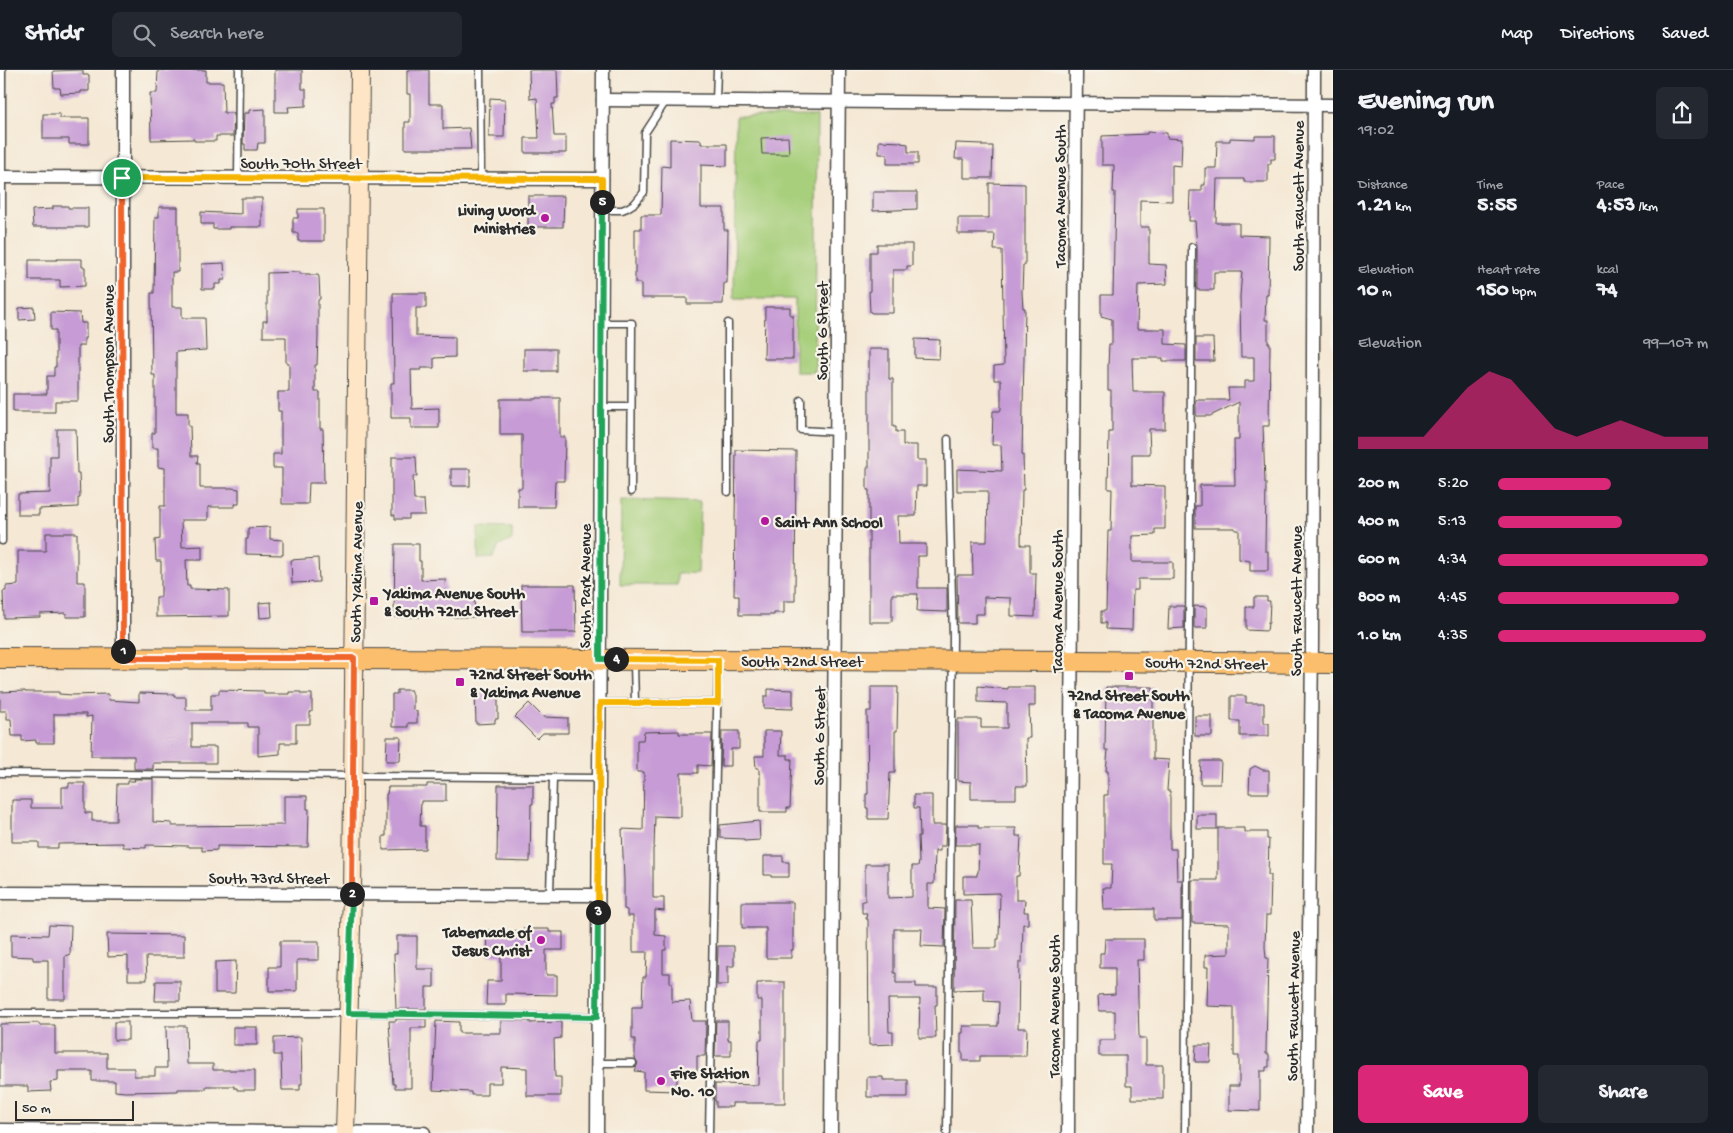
<!DOCTYPE html>
<html lang="en">
<head>
<meta charset="utf-8">
<style>
  :root { --surface:#171b24; --page:#242831; --text:#f1f3f6; --muted:#9ea1a6; --line:#363941; --accent:#db2777 }
  body { margin:0; font-family:"Gochi Hand",sans-serif; background:var(--page); color:var(--text); height:100vh; display:flex; flex-direction:column; font-size:19px; white-space:nowrap }
  * { box-sizing:border-box; margin:0 }
  p { font-size:16px; color:var(--muted) }
  .icon { flex:none; width:28px; height:28px; fill:none; stroke:currentColor; stroke-width:2; stroke-linecap:round; stroke-linejoin:round }
  .map { position:relative; flex:1; overflow:hidden }
  .details { display:flex; flex-direction:column; background:var(--surface); width:400px }
  .details>* { flex:none }
  .scale { position:absolute; left:15px; bottom:12px; width:119px; box-sizing:border-box; padding-left:5px; border:2px solid #2b2b2b; border-top:0; font-size:14px; line-height:18px; white-space:nowrap; color:#2b2b2b; -webkit-text-stroke:4px #f7f3e8; paint-order:stroke }
  .pin { position:absolute; display:grid; place-items:center; width:42px; height:42px; color:#fff; margin:-21px; border:2px solid #fff; border-radius:50%; box-shadow:0 1px 5px #0007 }
  .km { position:absolute; width:25px; height:25px; margin:-12px; border-radius:50%; background:#222; color:#fff; font-size:14px; line-height:25px; text-align:center }
  .round { display:grid; place-items:center; flex:none; width:52px; height:52px; border-radius:8px; background:var(--page) }
  .summary { display:flex; align-items:center; justify-content:space-between; height:85px; padding:0 25px }
  h1 { font-size:28px; font-weight:700; line-height:38px }
  .stats { display:grid; grid-template-columns:repeat(3,1fr); gap:8px; height:85px; padding:5px 25px }
  .stats div { display:grid; align-content:center }
  .stats b { font-size:21px; font-weight:700 }
  .stats small { font-size:14px; font-weight:400 }
  .stats p { font-size:14px }
  .chart { height:140px; padding:10px 25px }
  .chart p { display:flex; justify-content:space-between }
  .chart svg { width:100%; height:90px; margin-top:5px; fill:var(--accent); opacity:.7 }
  .button { display:flex; gap:10px; margin-top:auto; padding:10px 25px }
  .button a { flex:1; height:58px; border-radius:8px; background:var(--accent); color:#fff; font-size:20px; font-weight:700; line-height:58px; text-align:center }
  .button a+a { background:var(--page); color:var(--text) }
  ul { padding:0 25px; list-style:none; font-size:16px }
  li { display:grid; grid-template-columns:80px 60px 1fr; align-items:center; height:38px }
  li i { height:12px; border-radius:6px; background:var(--accent) }
  header { display:flex; align-items:center; gap:30px; box-sizing:border-box; height:70px; padding:0 25px; background:var(--surface); border-bottom:1px solid var(--line) }
  header strong { font-size:24px }
  nav { display:flex; gap:28px; margin-inline-start:auto; font-size:18px }
  .search { width:350px; height:45px; background:var(--page); display:flex; align-items:center; gap:12px; box-sizing:border-box; padding:0 18px; border-radius:8px; color:var(--muted); font-size:19px }
  main { display:flex; flex:1; min-height:0 }
  .map>svg:first-child { display:block }
  .green { fill:#a7cf7b; stroke:#697d53 }
  .building { fill:#c79cd6 }
  .lines { fill:none; stroke-linecap:round; stroke-linejoin:round }
  .lane-casing { stroke:#494744; stroke-width:9 }
  .street-casing { stroke:#494744; stroke-width:15 }
  .secondary-casing { stroke:#494744; stroke-width:20 }
  .primary-casing { stroke:#494744; stroke-width:22 }
  .lane { stroke:#fff; stroke-width:6 }
  .street { stroke:#fff; stroke-width:12 }
  .secondary { stroke:#fde5c5; stroke-width:18 }
  .primary { stroke:#fabe6d; stroke-width:20 }
  .split-1-casing { stroke:#fff; stroke-width:10 }
  .split-2-casing { stroke:#fff; stroke-width:10 }
  .split-3-casing { stroke:#fff; stroke-width:10 }
  .split-4-casing { stroke:#fff; stroke-width:10 }
  .split-5-casing { stroke:#fff; stroke-width:10 }
  .split-6-casing { stroke:#fff; stroke-width:10 }
  .split-1 { stroke:#f0652b; stroke-width:6 }
  .split-2 { stroke:#f0652b; stroke-width:6 }
  .split-3 { stroke:#22a559; stroke-width:6 }
  .split-4 { stroke:#f5b400; stroke-width:6 }
  .split-5 { stroke:#22a559; stroke-width:6 }
  .split-6 { stroke:#f5b400; stroke-width:6 }
  .poi-dot { fill:#b5179e; stroke:#f7f3e8; stroke-width:2 }
  .labels { text-anchor:middle; stroke-width:4.5; stroke-linejoin:round; paint-order:stroke }
  .street-label { font-size:16px; fill:#2b2b2b; stroke:#f7f3e8 }
  .poi-label { font-size:16px; font-weight:bold; fill:#2b2b2b; stroke:#f7f3e8; text-anchor:start }
</style>
</head>
<body>
<header>
<strong>Stridr</strong>
<div class="search"><svg class="icon" aria-label="search" viewBox="0 0 24 24"><circle cx="10" cy="10" r="6"/><path d="M15 15l6 6"/></svg>Search here</div>
<nav><a>Map</a><a>Directions</a><a>Saved</a></nav>
</header>
<main>
<div class="map">
<svg width="1333" height="1063" viewBox="0 0 1333 1063">
  <rect width="100%" height="100%" fill="#f7f3e8"/>
  <filter id="ink" filterUnits="userSpaceOnUse"><feTurbulence type="fractalNoise" baseFrequency=".02" numOctaves="2"/><feDisplacementMap in="SourceGraphic" scale="10" xChannelSelector="R" yChannelSelector="G"/><feConvolveMatrix kernelMatrix="1 2 1 2 8 2 1 2 1" color-interpolation-filters="sRGB"/></filter>
  <filter id="wash" filterUnits="userSpaceOnUse"><feTurbulence type="fractalNoise" baseFrequency=".0096" numOctaves="4" result="noise"/><feDisplacementMap in="SourceGraphic" scale="20" xChannelSelector="R" yChannelSelector="G"/><feGaussianBlur stdDeviation="1.12" result="paint"/><feColorMatrix in="noise" values="0 0 0 0 0 0 0 0 0 0 0 0 0 0 0 0 0 1.4 0 .05"/><feComposite in="paint" operator="in"/></filter>
  <g filter="url(#wash)">
    <rect width="100%" height="100%" fill="#f5e8d4"/>
    <g class="green">
      <path d="M736 46H817L815 302H795V229H734Z"/>
      <path d="M621 430 700 432 698 503 677 504V515H620Z"/>
      <path d="M478 457 512 458V470L499 476 493 488 478 489Z"/>
    </g>
    <g id="blocks">
      <g class="building">
        <path d="M83 0V5H89V21H81V23L61 24 60 18H54L53 1Z"/>
        <path d="M158 0H206V12H223L224 43H234L233 66H216V71H194V69L151 70 150 23H157Z"/>
        <path d="M275 0H302V19H306V36L288 37 289 42H275Z"/>
        <path d="M407 0H429V34H443V59L469 58 471 79H405V52H410V24H407Z"/>
        <path d="M529 0H557L558 28H555V34H552L554 66H566V83H525V68H539L537 28 530 29Z"/>
        <path d="M490 28 505 29 504 67H489Z"/>
        <path d="M265 39V73H258L257 80H245V74H243L244 43H249V40Z"/>
        <path d="M43 44H60V48H89V74H69V69H43Z"/>
        <path d="M1147 62 1167 63V68L1182 69 1181 96 1172 95V131L1140 130V157H1149V194L1166 195 1167 214 1138 215 1137 259H1165V274L1186 275V291H1163V288H1132L1133 322H1165V359H1149L1150 384H1132V415L1165 416V459H1155V465L1132 466V492H1173V509H1138V520H1133L1132 560 1106 559V553H1101V541H1106L1108 461H1111L1112 419H1108L1109 362H1112V336H1111V320H1108V296L1109 274H1112V249L1101 246V225H1113L1115 122H1113L1114 95H1102V66L1147 64Z"/>
        <path d="M1255 66H1275V89H1271V94H1268V112H1244V109H1217L1216 153H1239V165L1269 166 1268 225H1266L1265 250H1268V273H1270L1269 356H1263L1265 413H1266L1265 481H1268V501H1250V491L1239 489V460H1235V458H1195V436H1200V415H1235L1234 370H1239V332L1210 346H1196V330H1229L1228 318H1245V311H1254V287H1241L1240 226 1242 202H1214V220H1197V177L1195 151H1189L1190 121H1202V115H1205V98H1216L1217 71H1230V68L1255 69Z"/>
        <path d="M788 67 789 84H762L761 68Z"/>
        <path d="M670 69 701 70V74H727V96L701 95V138H724V160H728L727 213H724L723 234H687V228H641V213H635V159H641V145H661L662 96 670 97Z"/>
        <path d="M879 71 901 72V73L908 74V82H918V94H887V84H879Z"/>
        <path d="M956 73 982 74V76H993L992 108H964V92L963 89H955Z"/>
        <path d="M989 113 1025 114V195H1023L1022 223 1023 238H1025L1022 385H1023L1024 420H1022L1021 475H1030V503H1036L1035 547 1011 546V528L984 527V544H975V553H958L957 505H973L972 472H987L988 421H957V399L1002 401 1001 375H992L993 341H1000L1001 339V310H994V296L1004 295 1002 180H994L995 164H958V148H989Z"/>
        <path d="M873 122H917V139L873 141Z"/>
        <path d="M528 126H564L563 157H528Z"/>
        <path d="M241 128H262V157H229V159H213V154H201V142L241 144Z"/>
        <path d="M53 136H68V138H88V157H33L32 140 53 139Z"/>
        <path d="M159 137H178V202H172V237H182V248H205L206 280 176 282V343H188V356H190L191 386H198L197 393H200V418H232L239 419V434H235V437H208V450H181L182 477 202 476V490H186L187 516H190V519L229 520V546L156 547V527H161V491H156L155 470 160 469V436H165V398L158 397V378H152V363H155V305H152L151 223H154L155 147H159Z"/>
        <path d="M298 139H324V171H298V163H293V148H298Z"/>
        <path d="M877 174H912V196H907V200H893V243H872L870 242 869 221H870V182H877Z"/>
        <path d="M57 189H82V197H85V216L60 217V210H29V190H57Z"/>
        <path d="M224 193 225 210H221V214H215V219H202V194Z"/>
        <path d="M300 202V204H310V205H318L319 207 320 229 318 230V266L317 295H315V322H320V359H323L324 413H309L308 434H282V398H273V384H281V341H278V322H289V293H286V267H263V251H267V203Z"/>
        <path d="M393 223H426V238H416V266L455 267V287L434 288V298H421V300H411L412 339 439 338V358H411V348H391V313H394Z"/>
        <path d="M34 237 35 249 19 250V238Z"/>
        <path d="M765 237H790V245H793V289H764Z"/>
        <path d="M51 242 80 243 81 253H86V268H84V276H78V331H55V342H13V324H47V306H54V297H56V260H51Z"/>
        <path d="M1196 268H1213L1214 291H1196Z"/>
        <path d="M915 269 940 270 939 289 915 288Z"/>
        <rect x="524" y="279" width="32" height="22"/>
        <path d="M869 279H889V309H893V357H896V362H903V375H917V390H926V416H917L916 446H898L899 474H926V486H918V518H947V542L917 541 918 524H892V552H869V420H867V397H869Z"/>
        <path d="M536 328H560V367H565L564 411H555L554 437H518V418H522V365H500V329H536Z"/>
        <path d="M57 359H76L77 403H79L80 428H78V437L39 439V445H18V424L50 423V386H57Z"/>
        <path d="M736 380 796 381 795 531H784V543H774V545H739V526H734Z"/>
        <path d="M392 387H416L417 406H413L414 430H424L425 445H409V449H395V445H392Z"/>
        <rect x="451" y="399" width="19" height="17"/>
        <path d="M270 457V469L283 470V485L246 484V469H248V458Z"/>
        <path d="M46 463H77V512H85V547H66V543L40 544V547L4 548 3 521H6V516L18 515V481H46Z"/>
        <path d="M395 474H419V491H421V510L445 509 446 526H474L475 547H449V539L420 541V547H394Z"/>
        <path d="M318 488 319 512 292 513 291 490Z"/>
        <path d="M521 515H575L576 562H522Z"/>
        <path d="M1254 527H1267V531H1270L1269 553H1268L1267 561 1246 560V537H1254Z"/>
        <path d="M271 532 272 547 260 548 259 533Z"/>
        <path d="M1169 536H1184V558L1168 559Z"/>
        <path d="M1194 536 1207 537V558H1194Z"/>
        <path d="M978 616 1008 619V617H1035V636H1029L1030 668H1026L1027 716H1016V729H971V712L958 711V649H981V658H1007V633L978 632Z"/>
        <path d="M871 617H898L897 661H895V703H890L888 749H868V738H866V724H868L867 641H871Z"/>
        <path d="M1106 617H1153V689L1169 690 1167 721H1170V779H1176L1177 810H1182V850H1154V839L1104 840 1103 818H1111L1112 794H1104V725H1108V701H1106L1108 680H1105Z"/>
        <path d="M475 619H490V624H498V649H495V653L476 654Z"/>
        <path d="M768 619 793 620V639L764 638V626H768Z"/>
        <path d="M219 620 264 621V624H289V622H301V624H312V642H310V654H296V673H280V684L258 686V657H248V653H192V677H216V693H153V699H134V686H91L92 646 86 647V644H54V673H36V670L22 671V666H12L11 649H7V641H0V622L25 621V622H59V624L72 625 108 624 109 630 139 632V623L174 624V627H186V640H211V624H219Z"/>
        <path d="M397 620H411V624H413V640L417 641V653H408V657H392V624H397Z"/>
        <path d="M1231 626H1246V633H1264V653H1269V666H1240V651H1231Z"/>
        <path d="M529 633 543 647 568 648V663H543L537 669 515 647Z"/>
        <rect x="1195" y="646" width="17" height="20"/>
        <path d="M679 661V664H712L711 696 698 695V703H681V747L655 746 654 778H653V828H664V841L655 840V865L666 866V880H663V903H670V913H672V932L690 931 692 951H706L705 986H697V1002L677 1001V1021L644 1020V1002L635 1001 638 993 635 988V969H632V937H642L643 907H646L647 882H633V846H627V840L624 839V810L622 759 643 760 644 702H637V670H643L644 662Z"/>
        <path d="M722 661H739V679H731V696H721Z"/>
        <path d="M764 661H781L780 685H788V689H792L790 738H787V742H760V704H759V698H756L755 686H764Z"/>
        <path d="M387 667H401L400 691H386Z"/>
        <path d="M1201 691H1221L1220 714H1200Z"/>
        <path d="M1255 696 1263 700H1269V723H1249L1250 699Z"/>
        <path d="M134 709H153V752L172 753V756L284 755V726H307V739H309L308 777 217 776V780L202 781V777H189V776L146 775V778L123 777V773L58 774V778H39V772H12V730H31V738H62V717H69V713H85V743H92V751H116L117 714H127V711H135Z"/>
        <path d="M427 714H446V731H421L420 756H425V779L383 780V766H386V724H387L388 717H427Z"/>
        <path d="M498 715H533V734H531L530 792 497 791Z"/>
        <path d="M914 725H932V755H946L945 776H940V781H935L934 814H928V838L945 839 944 877 921 876 922 859H894V903H896V913H916V917H937V935H935L936 968H919L920 929H888L889 962H893V974L869 975 868 849H866L867 843H862V831H865V794H888V828L912 827V796H918L919 792 918 766H920L919 738H914Z"/>
        <rect x="1197" y="745" width="20" height="14"/>
        <path d="M759 751 760 770 744 771V769L720 768V755Z"/>
        <path d="M956 755H978V758H1016V766H1021L1019 806H1016V830H1025L1024 842H1028V854H1023L1022 892H1019L1018 958H1027L1026 986H980V991H963V983H961V963H963V956H998L999 932 984 931V919L954 920 955 830H971L973 878H997V869H999L1000 823 963 824V806H977V803H978L979 775H955Z"/>
        <path d="M1218 758H1245V762H1267V769H1269L1268 805H1271L1270 845H1266L1265 877 1266 888H1268L1266 981V984H1269V997H1266V1001H1260V1041L1229 1040V1016H1239V986H1234V937L1207 936 1208 897H1205V885L1229 884V854L1192 853V810H1218Z"/>
        <path d="M764 786H783V792H789V807H771V805H764Z"/>
        <path d="M742 832H793V880H791V888H766V858H742Z"/>
        <path d="M49 855 71 856 70 884 65 886V929H48V890H33V887L11 886V864L48 865Z"/>
        <path d="M523 859H549V862H563V880H546V905H557V925L506 924V935H486L487 911H501V885H487L488 860 523 861Z"/>
        <path d="M107 864 184 865V887H146L147 910H128V886L108 887Z"/>
        <path d="M397 866H417V899H434V917H426V939H396L394 884H397Z"/>
        <path d="M1105 869H1144V890H1137L1139 968H1146V995H1163V1029H1132V1016H1126V986H1099V970H1115V941H1099L1098 925 1115 924V898H1100V883H1104Z"/>
        <path d="M280 871H319V890H297V921H269V897H280Z"/>
        <path d="M718 876H734V896H728V915H717Z"/>
        <path d="M236 891 235 923H215V892Z"/>
        <path d="M156 911H180V931H155Z"/>
        <path d="M762 912H785V1033H732V1037H716V1031H715V1014L758 1015 759 970H762V930H757V913H762Z"/>
        <path d="M396 949H426V958H411V1018H395V1014H393L389 951H396Z"/>
        <path d="M501 950 530 951V953L561 952V968L554 969 555 1007H561V1026H527V998L501 997V1013H487V1025H471V1022L433 1020 436 951 459 952V963H501Z"/>
        <path d="M716 951H728V970H731V986H715Z"/>
        <rect x="114" y="952" width="14" height="18"/>
        <path d="M39 953V955H55V983H107V998H134V1006H155V998H167L166 956H186L187 994H213V1000H255V1020H237V1018H234V1016H206V1019H178V1021L125 1022 115 1021V1011H92V1001H58V1011L50 1012 51 1021 28 1022V1016H0V954Z"/>
        <rect x="233" y="957" width="24" height="18"/>
        <path d="M301 967 302 1014H300V1020H282L281 985H274V968Z"/>
        <path d="M1196 975H1211L1210 992H1195Z"/>
        <path d="M867 1007H883V1010H908V1027H867Z"/>
      </g>
    </g>
  </g>
  <g filter="url(#ink)">
    <use href="#blocks" fill-opacity="0" stroke="#494744" stroke-width="1"/>
    <g class="lines">
      <defs>
        <g id="lane">
          <path d="M2 0V471"/>
          <path d="M480 0 481 108"/>
          <path d="M716 31 717 0"/>
          <path d="M238 108 239 0"/>
          <path d="M602 140H622L627 138 635 133 644 122 645 63 666 31"/>
          <path d="M602 253H632L631 422"/>
          <path d="M801 330V360L837 362"/>
          <path d="M602 337H631"/>
          <path d="M728 422V253"/>
          <path d="M634 593 635 633"/>
          <path d="M600 633H718"/>
          <path d="M0 703 599 708"/>
          <path d="M550 824 553 708"/>
          <path d="M0 943H348L597 947"/>
          <path d="M597 993H633"/>
          <path d="M709 1063 718 592"/>
          <path d="M947 1063 953 568 948 369"/>
          <path d="M1185 1063 1192 177"/>
        </g>
        <g id="street">
          <path d="M123 0V588"/>
          <path d="M603 30 1333 35"/>
          <path d="M0 107 602 109"/>
          <path d="M0 823 598 825"/>
          <path d="M0 1060 424 1063"/>
          <path d="M597 1063 603 0"/>
          <path d="M831 1063 839 0"/>
          <path d="M1068 1063 1076 0"/>
          <path d="M1307 1063 1312 572 1314 0"/>
        </g>
        <path id="secondary" d="M345 1063 352 824 360 0"/>
        <path id="primary" d="M0 588 1072 591 1333 593"/>
      </defs>
      <use href="#lane" class="lane-casing"/>
      <use href="#street" class="street-casing"/>
      <use href="#secondary" class="secondary-casing"/>
      <use href="#primary" class="primary-casing"/>
      <use href="#lane" class="lane"/>
      <use href="#street" class="street"/>
      <use href="#secondary" class="secondary"/>
      <use href="#primary" class="primary"/>
    </g>
  </g>
  <g class="lines" filter="url(#ink)">
    <defs>
      <path id="split-1" d="M122 108 123 581"/>
      <path id="split-2" d="M123 581V588H354L352 824"/>
      <path id="split-3" d="M352 824 348 943 597 947 598 842"/>
      <path id="split-4" d="M598 842 600 633H718V590L616 589"/>
      <path id="split-5" d="M602 132 600 589H616"/>
      <path id="split-6" d="M122 108 602 109V132"/>
    </defs>
    <use href="#split-1" class="split-1-casing"/>
    <use href="#split-2" class="split-2-casing"/>
    <use href="#split-3" class="split-3-casing"/>
    <use href="#split-4" class="split-4-casing"/>
    <use href="#split-5" class="split-5-casing"/>
    <use href="#split-6" class="split-6-casing"/>
    <use href="#split-1" class="split-1"/>
    <use href="#split-2" class="split-2"/>
    <use href="#split-3" class="split-3"/>
    <use href="#split-4" class="split-4"/>
    <use href="#split-5" class="split-5"/>
    <use href="#split-6" class="split-6"/>
  </g>
  <g class="poi-dot">
    <circle cx="545" cy="148" r="5"/>
    <circle cx="765" cy="451" r="5"/>
    <rect x="369" y="526" width="10" height="10" rx="2.5"/>
    <rect x="1124" y="601" width="10" height="10" rx="2.5"/>
    <rect x="455" y="607" width="10" height="10" rx="2.5"/>
    <circle cx="541" cy="870" r="5"/>
    <circle cx="661" cy="1011" r="5"/>
  </g>
  <g class="labels">
    <g class="street-label">
      <text x="301" y="98">South 70th Street</text>
      <text transform="translate(1059 126) rotate(-90)" y="6">Tacoma Avenue South</text>
      <text transform="translate(1297 126) rotate(-90)" y="6">South Fawcett Avenue</text>
      <text transform="translate(821 261) rotate(-90)" y="6">South G Street</text>
      <text transform="translate(107 294) rotate(-90)" y="6">South Thompson Avenue</text>
      <text transform="translate(355 502) rotate(-89)" y="6">South Yakima Avenue</text>
      <text transform="translate(584 516) rotate(-90)" y="6">South Park Avenue</text>
      <text transform="translate(1056 531) rotate(-90)" y="6">Tacoma Avenue South</text>
      <text transform="translate(1295 531) rotate(-90)" y="6">South Fawcett Avenue</text>
      <text x="802" y="596">South 72nd Street</text>
      <text transform="translate(1206 592) rotate(1)" y="6">South 72nd Street</text>
      <text transform="translate(818 666) rotate(-89)" y="6">South G Street</text>
      <text x="269" y="813">South 73rd Street</text>
      <text transform="translate(1053 936) rotate(-90)" y="6">Tacoma Avenue South</text>
      <text transform="translate(1292 936) rotate(-89)" y="6">South Fawcett Avenue</text>
    </g>
    <g class="poi-label">
      <text x="535" y="145" text-anchor="end">Living Word<tspan x="535" dy="18">Ministries</tspan></text>
      <text x="775" y="457">Saint Ann School</text>
      <text x="384" y="528">Yakima Avenue South<tspan x="384" dy="18">&amp; South 72nd Street</tspan></text>
      <text x="470" y="609">72nd Street South<tspan x="470" dy="18">&amp; Yakima Avenue</tspan></text>
      <text x="1129" y="630" text-anchor="middle">72nd Street South<tspan x="1129" dy="18">&amp; Tacoma Avenue</tspan></text>
      <text x="531" y="867" text-anchor="end">Tabernacle of<tspan x="531" dy="18">Jesus Christ</tspan></text>
      <text x="671" y="1008">Fire Station<tspan x="671" dy="18">No. 10</tspan></text>
    </g>
  </g>
</svg>
<div class="scale">50 m</div>
<div class="pin" style="left:122px;top:108px;background:#1e9e55"><svg class="icon" aria-label="arrive" viewBox="0 0 24 24"><path d="M6 21V4h12l-3 4 3 4H6"/></svg></div>
<b class="km" style="left:123px;top:581px">1</b>
<b class="km" style="left:352px;top:824px">2</b>
<b class="km" style="left:598px;top:842px">3</b>
<b class="km" style="left:616px;top:589px">4</b>
<b class="km" style="left:602px;top:132px">5</b>
</div>
<section class="details">
<div class="summary"><div><h1>Evening run</h1><p>19:02</p></div><a class="round"><svg class="icon" aria-label="share" viewBox="0 0 24 24"><path d="M12 15V3M7 8l5-5 5 5M5 13v7h14v-7"/></svg></a></div>
<div class="stats">
<div><p>Distance</p><b>1.21<small> km</small></b></div>
<div><p>Time</p><b>5:55</b></div>
<div><p>Pace</p><b>4:53<small> /km</small></b></div>
</div>
<div class="stats">
<div><p>Elevation</p><b>10<small> m</small></b></div>
<div><p>Heart rate</p><b>150<small> bpm</small></b></div>
<div><p>kcal</p><b>74</b></div>
</div>
<div class="chart"><p><span>Elevation</span>99–107 m</p>
<svg viewBox="0 0 160 44" preserveAspectRatio="none"><path d="M0 44V38L10 38L20 38L30 38L40 26L50 14L60 6L70 10L80 22L90 34L100 38L110 34L120 30L130 34L140 38L150 38L160 38V44z"/></svg>
</div>
<ul>
<li><b>200 m</b>5:20<i style="width:54%"></i></li>
<li><b>400 m</b>5:13<i style="width:59%"></i></li>
<li><b>600 m</b>4:34<i style="width:100%"></i></li>
<li><b>800 m</b>4:45<i style="width:86%"></i></li>
<li><b>1.0 km</b>4:35<i style="width:99%"></i></li>
</ul>
<div class="button"><a>Save</a><a>Share</a></div>
</section>
</main>
</body>
</html>
